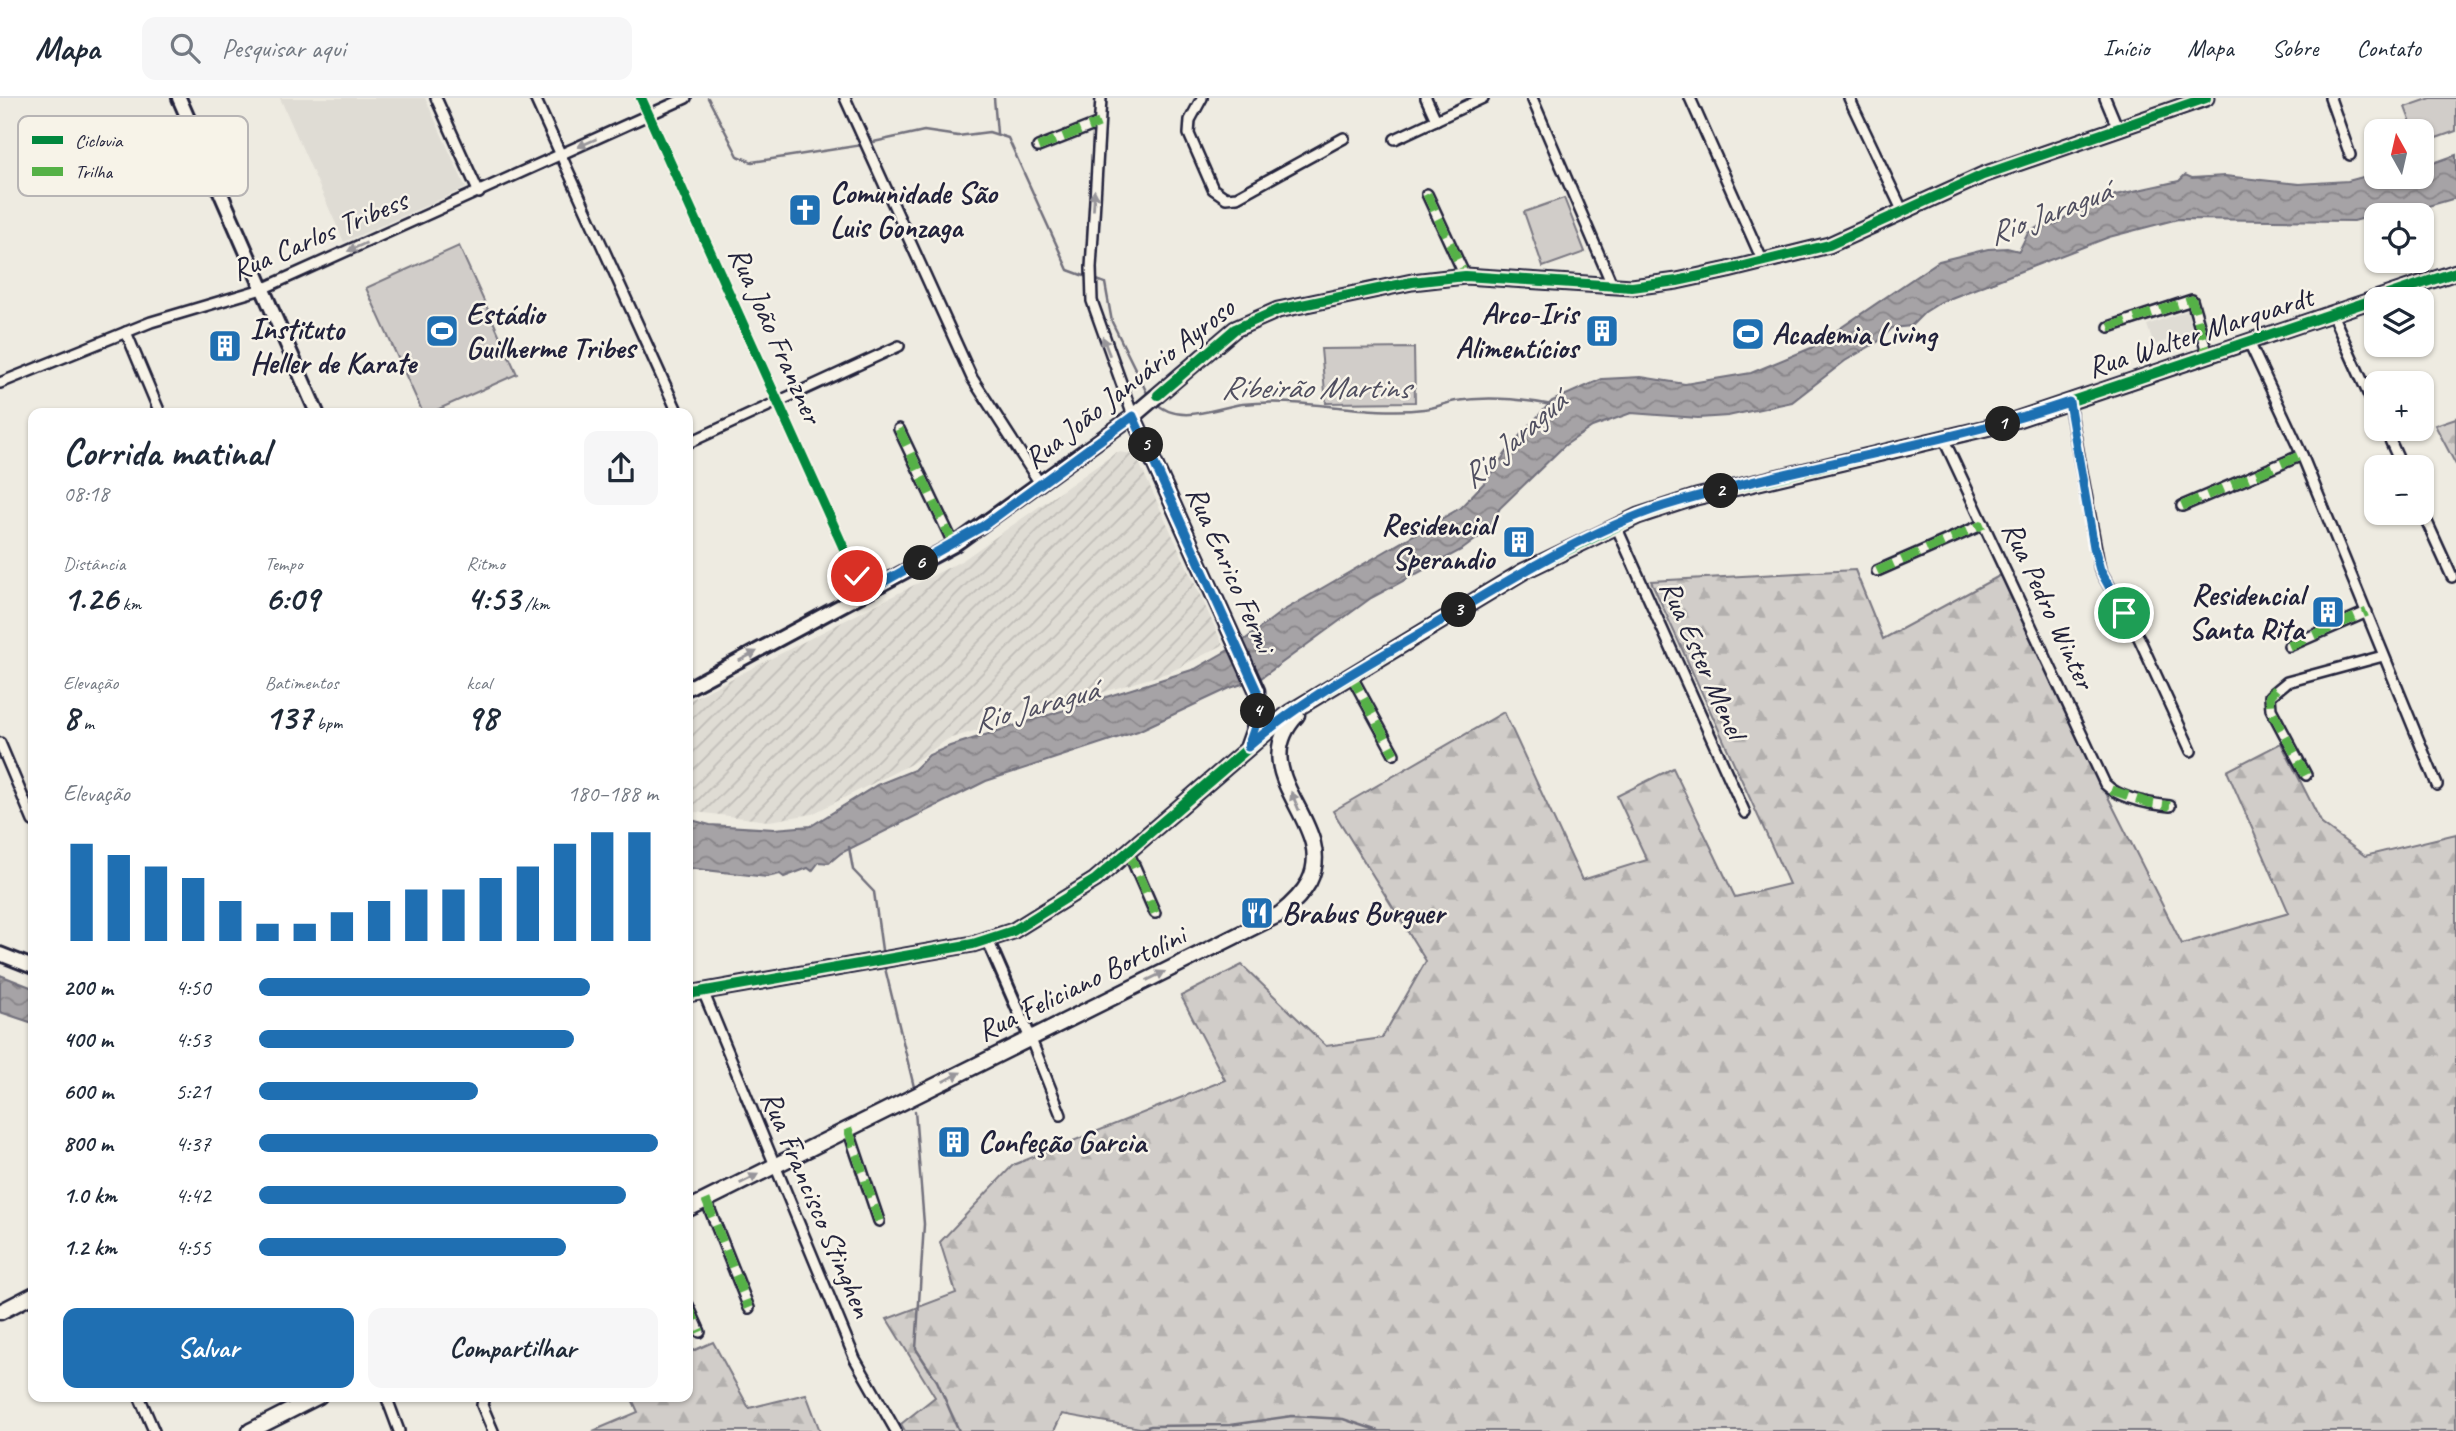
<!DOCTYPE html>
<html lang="pt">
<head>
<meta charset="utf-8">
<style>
  :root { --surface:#fff; --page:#f6f6f7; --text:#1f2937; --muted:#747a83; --line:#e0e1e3; --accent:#1f6fb2 }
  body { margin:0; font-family:Caveat,sans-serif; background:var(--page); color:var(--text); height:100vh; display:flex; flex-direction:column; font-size:26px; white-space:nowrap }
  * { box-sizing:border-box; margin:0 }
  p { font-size:23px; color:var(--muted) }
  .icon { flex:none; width:38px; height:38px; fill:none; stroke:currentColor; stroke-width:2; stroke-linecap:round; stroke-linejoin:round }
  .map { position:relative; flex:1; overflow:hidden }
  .panel { position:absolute; left:28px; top:310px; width:665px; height:994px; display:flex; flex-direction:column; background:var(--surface); border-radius:14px; box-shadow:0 2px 5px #0004 }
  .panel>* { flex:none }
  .needle { width:46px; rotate:352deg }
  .fabs { position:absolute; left:2364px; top:21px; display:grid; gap:14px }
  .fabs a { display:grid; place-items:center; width:70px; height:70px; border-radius:14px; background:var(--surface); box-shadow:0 2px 5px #0004; font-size:35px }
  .pin { position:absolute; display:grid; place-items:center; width:60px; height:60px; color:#fff; margin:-30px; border:4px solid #fff; border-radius:50%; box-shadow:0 2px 7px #0007 }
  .km { position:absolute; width:35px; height:35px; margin:-18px; border-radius:50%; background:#222; color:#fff; font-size:19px; line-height:35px; text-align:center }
  .round { display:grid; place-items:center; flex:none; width:74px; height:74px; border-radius:14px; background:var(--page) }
  .head { display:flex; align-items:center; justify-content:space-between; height:119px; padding:0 35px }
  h1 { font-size:38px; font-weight:700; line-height:52px }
  .stats { display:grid; grid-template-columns:repeat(3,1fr); gap:10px; height:119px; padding:7px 35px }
  .stats div { display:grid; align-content:center }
  .stats b { font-size:35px; font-weight:700 }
  .stats small { font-size:19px; font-weight:400 }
  .stats p { font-size:19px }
  .chart { height:196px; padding:14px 35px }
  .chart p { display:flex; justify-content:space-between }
  .chart svg { width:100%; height:126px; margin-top:7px; stroke:var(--accent); stroke-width:6 }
  .action { display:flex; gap:14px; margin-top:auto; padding:14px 35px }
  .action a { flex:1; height:80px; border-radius:14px; background:var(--accent); color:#fff; font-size:28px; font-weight:700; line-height:80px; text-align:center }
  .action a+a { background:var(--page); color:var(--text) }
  ul { padding:0 35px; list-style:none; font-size:23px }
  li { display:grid; grid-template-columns:112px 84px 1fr; align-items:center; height:52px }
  li i { height:18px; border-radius:9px; background:var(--accent) }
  header { display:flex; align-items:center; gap:42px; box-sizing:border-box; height:98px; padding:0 35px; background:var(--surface); border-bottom:2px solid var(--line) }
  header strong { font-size:33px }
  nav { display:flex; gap:38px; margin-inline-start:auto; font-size:24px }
  .search { width:490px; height:63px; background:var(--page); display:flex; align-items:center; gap:18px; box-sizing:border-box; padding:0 24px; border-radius:14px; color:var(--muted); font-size:26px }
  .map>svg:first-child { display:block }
  .built { fill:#dfdcd4 }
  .industrial { fill:url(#industrial-furrows) }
  .green { fill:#d1cdc9; stroke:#7a7882; stroke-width:2 }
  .forest { fill:url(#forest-firs); stroke:#7a7882; stroke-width:2 }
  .water { fill:url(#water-waves); stroke:#716f7b; stroke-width:2 }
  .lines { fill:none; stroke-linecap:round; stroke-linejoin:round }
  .stream { stroke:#716f7b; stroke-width:2.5 }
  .minor-casing { stroke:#22223b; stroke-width:14 }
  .tertiary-casing { stroke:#22223b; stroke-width:16 }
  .secondary-casing { stroke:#22223b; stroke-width:18 }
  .primary-casing { stroke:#22223b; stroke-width:19 }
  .minor { stroke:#f7f3e8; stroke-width:9 }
  .tertiary { stroke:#f7f3e8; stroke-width:10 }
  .secondary { stroke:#f7f3e8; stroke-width:12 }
  .primary { stroke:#f7f3e8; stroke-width:14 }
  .quiet { stroke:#55b146; stroke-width:9; stroke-dasharray:18 9; stroke-linecap:butt }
  .cycleway-casing { stroke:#f7f3e8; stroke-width:15 }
  .cycleway { stroke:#00873e; stroke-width:10 }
  .oneway { fill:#97959a }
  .route-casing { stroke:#fff; stroke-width:14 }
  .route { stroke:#1f6fb2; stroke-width:9 }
  .labels { text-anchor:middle; stroke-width:5; stroke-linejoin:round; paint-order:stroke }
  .poi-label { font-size:30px; font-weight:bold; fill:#22223b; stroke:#f7f3e8; text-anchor:start }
  .street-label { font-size:30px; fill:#22223b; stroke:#f7f3e8 }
  .water-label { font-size:32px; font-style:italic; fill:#504f60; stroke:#f7f3e8 }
  .key { fill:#f7f3e8; stroke:#b7b4b4; stroke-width:2 }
  .key-label { font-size:19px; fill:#22223b }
</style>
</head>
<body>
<header>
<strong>Mapa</strong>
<div class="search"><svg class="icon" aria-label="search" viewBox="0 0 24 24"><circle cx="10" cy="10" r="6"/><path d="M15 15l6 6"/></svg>Pesquisar aqui</div>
<nav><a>Início</a><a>Mapa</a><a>Sobre</a><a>Contato</a></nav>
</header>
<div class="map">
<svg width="2456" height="1333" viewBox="0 0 2456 1333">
  <defs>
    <pattern id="industrial-furrows" width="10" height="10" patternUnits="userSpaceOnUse" patternTransform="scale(1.75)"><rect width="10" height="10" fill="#dfdcd4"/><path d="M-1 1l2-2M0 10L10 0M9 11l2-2" fill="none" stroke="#bfbcb7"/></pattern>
    <pattern id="forest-firs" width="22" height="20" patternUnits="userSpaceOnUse" patternTransform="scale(1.75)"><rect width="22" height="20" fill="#d1cdc9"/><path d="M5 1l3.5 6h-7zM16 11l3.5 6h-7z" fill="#b3b0ae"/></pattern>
    <pattern id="water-waves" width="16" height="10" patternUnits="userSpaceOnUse" patternTransform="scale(1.75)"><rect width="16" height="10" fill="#a6a3a6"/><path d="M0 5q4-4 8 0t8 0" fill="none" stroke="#878488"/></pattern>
  </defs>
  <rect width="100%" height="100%" fill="#eeebe1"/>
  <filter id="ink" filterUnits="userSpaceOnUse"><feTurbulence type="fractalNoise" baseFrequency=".0143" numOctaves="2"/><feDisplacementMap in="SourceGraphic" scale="14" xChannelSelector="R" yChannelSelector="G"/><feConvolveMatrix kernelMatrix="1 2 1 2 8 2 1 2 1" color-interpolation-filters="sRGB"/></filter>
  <g filter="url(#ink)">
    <g class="built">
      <path d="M280 0H425L466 90 344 144Z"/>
      <path d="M2189 212 2196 233 2154 247 2147 227Z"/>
    </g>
    <path class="industrial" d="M1117 354 1135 356 1223 547 1170 574 948 641 911 666 812 716 769 723 688 713V657L694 654 688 639V603L963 462Z"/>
    <g class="green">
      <path d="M2431 0H2456V33L2422 45V33H2414L2405 9Z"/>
      <path d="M1564 100 1585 154 1543 169 1524 114Z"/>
      <path d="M459 148 517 276 430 315H423L366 190Z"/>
      <path d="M1414 250 1415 304 1326 305 1321 251Z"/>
    </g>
    <g class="forest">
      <path d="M2456 320V367L2435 327Z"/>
      <path d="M1855 472 1883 541 2001 477 2101 685 2182 846 2289 815 2227 673 2281 645 2322 726 2365 758 2456 736V1333H1157L1062 1316 1054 1333H905L901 1326 935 1299 887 1221 956 1195 940 1144 1013 1067 1225 982 1181 898 1242 867 1326 948 1382 940 1426 863 1333 713 1504 614 1582 782 1647 762 1617 698 1673 670 1735 799 1789 786 1651 483Z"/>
      <path d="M713 1244 749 1310 806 1296 820 1333H593L638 1314 631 1299 688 1298V1255Z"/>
    </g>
    <g class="water">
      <path d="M2456 57V100L2397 117H2376L2354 123 2178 121 2109 139 1941 204 1925 214 1911 228 1892 230 1879 243 1845 263 1792 304 1728 318 1698 320 1631 315 1592 329 1564 348 1500 410 1487 433 1463 451 1371 500 1261 580 1230 590 1138 633 986 683 841 755 829 765 819 764 812 773 808 770 784 779 780 776 767 779 688 770V721L710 727 774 731 811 728 877 687 914 672 929 657 950 648 1195 571 1239 546 1281 514 1460 410 1484 385 1514 344 1552 303 1602 281 1641 279 1685 286 1751 275 1811 250 1939 163 1988 151 2007 150 2019 153 2028 135 2038 129 2056 126 2088 103 2179 83 2185 77 2192 80 2225 78 2299 86 2348 83 2370 77 2422 79V69Z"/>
      <path d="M0 877 33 890V925L0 914Z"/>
    </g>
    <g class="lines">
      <g class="stream">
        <path d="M708 0 738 58 752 64 862 47"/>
        <path d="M994 0 997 35"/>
        <path d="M869 45 924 33 958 38 989 34 1008 40 1068 172 1087 179"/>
        <path d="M1094 181 1105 185 1112 224 1148 297"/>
        <path d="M1155 304C1178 328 1215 310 1242 306 1302 299 1365 318 1424 311 1435 310 1445 305 1456 303 1487 298 1521 301 1552 307"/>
        <path d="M849 749 853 772 874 794 882 852"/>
        <path d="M884 866 914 989"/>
        <path d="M915 1013 924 1126 916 1251 937 1283 959 1333"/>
        <path d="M1132 1333 1151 1328 1230 1327 1292 1318 1343 1321 1379 1333"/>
      </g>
      <defs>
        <g id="minor">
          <path d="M436 0 479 95"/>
          <path d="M535 0 678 315"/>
          <path d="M641 0 864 495"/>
          <path d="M845 0 972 280 1041 387"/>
          <path d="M1101 0 1091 170 1092 203 1133 318"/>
          <path d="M1202 0 1190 22 1189 36 1213 91 1226 100 1237 99 1344 40"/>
          <path d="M1426 0 1436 22"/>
          <path d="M1532 0 1613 189"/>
          <path d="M1690 0 1763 164"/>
          <path d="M1849 0 1903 114"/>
          <path d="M2105 0 2118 31"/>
          <path d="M2330 0 2350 57"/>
          <path d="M1395 41 1483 0"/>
          <path d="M1038 49 1099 25"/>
          <path d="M1427 96 1465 178"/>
          <path d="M2332 216 2376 313"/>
          <path d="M2109 229 2192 202 2208 258"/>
          <path d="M126 234 160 315"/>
          <path d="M2249 244 2302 357 2437 687"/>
          <path d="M0 285 151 224 262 191 686 0"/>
          <path d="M2069 304 2100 472 2139 540 2191 653"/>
          <path d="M899 331 954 447"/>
          <path d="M2385 331 2402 369"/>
          <path d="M1944 342 2105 686C2120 701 2150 706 2170 708"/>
          <path d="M688 345 899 248"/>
          <path d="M2182 408 2302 357"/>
          <path d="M2422 413 2452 479"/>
          <path d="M1616 428 1745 715"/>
          <path d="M1877 473 1984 426"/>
          <path d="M2289 548 2367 514"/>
          <path d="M1351 577 1394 656"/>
          <path d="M0 645 33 723"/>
          <path d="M2306 677 2271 611 2270 598 2287 584 2383 558"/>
          <path d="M1128 753 1155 815"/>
          <path d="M703 893 855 1261 896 1333"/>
          <path d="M1030 939 1061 1017"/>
          <path d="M848 1031 879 1123"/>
          <path d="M706 1102 749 1210"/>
          <path d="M688 1207 700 1234"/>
          <path d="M139 1298 154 1333"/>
          <path d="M386 1298 399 1333"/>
          <path d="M484 1298 482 1307 493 1333"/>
        </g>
        <path id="tertiary" d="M988 843 1030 939"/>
        <g id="secondary">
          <path d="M179 0 317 315"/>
          <path d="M688 590 954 447 1133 318"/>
          <path d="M0 856 33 869"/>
        </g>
        <g id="primary">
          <path d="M1248 648 1257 623V593L1133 318 1235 231 1278 212 1412 184 1465 178 1632 189 1677 183 1728 172 1829 147 1983 77 2206 0"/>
          <path d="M688 896 973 846 1013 833 1095 782 1289 615 1524 473 1638 418 1696 399 2003 326 2456 174"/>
          <path d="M688 1111 1280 816C1291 807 1302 797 1309 784 1339 725 1241 677 1297 617"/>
          <path d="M0 1214 33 1197"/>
          <path d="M250 1333 319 1298"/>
        </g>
      </defs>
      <use href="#minor" class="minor-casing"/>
      <use href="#tertiary" class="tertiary-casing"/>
      <use href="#secondary" class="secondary-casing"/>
      <use href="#primary" class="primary-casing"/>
      <use href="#minor" class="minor"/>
      <use href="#tertiary" class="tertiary"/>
      <use href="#secondary" class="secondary"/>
      <use href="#primary" class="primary"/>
      <g class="quiet">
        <path d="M1038 49 1099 25"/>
        <path d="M1427 96 1465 178"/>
        <path d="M2109 229 2192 202 2208 258"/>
        <path d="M899 331 954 447"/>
        <path d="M2182 408 2302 357"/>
        <path d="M1877 473 1984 426"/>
        <path d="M2289 548 2367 514"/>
        <path d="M1351 577 1394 656"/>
        <path d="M2276 591 2270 598 2271 611 2306 677"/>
        <path d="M2111 692 2149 705 2170 708"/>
        <path d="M1128 753 1155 815"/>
        <path d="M848 1031 879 1123"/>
        <path d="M706 1102 749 1210"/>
        <path d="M688 1207 700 1234"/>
      </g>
      <defs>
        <g id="cycleway">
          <path d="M641 0 864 495"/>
          <path d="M1158 297 1235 231 1278 212 1412 184 1465 178 1632 189 1677 183 1728 172 1829 147 1983 77 2206 0"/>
          <path d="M688 896 973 846 1013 833 1095 782 1289 615 1524 473 1638 418 1696 399 2003 326 2456 174"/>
        </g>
      </defs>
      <use href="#cycleway" class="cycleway-casing"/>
      <use href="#cycleway" class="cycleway"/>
    </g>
    <defs><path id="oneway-solid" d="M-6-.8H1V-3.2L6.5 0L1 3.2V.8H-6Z" transform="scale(1.75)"/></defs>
    <g class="oneway">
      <use href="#oneway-solid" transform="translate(587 45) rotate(156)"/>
      <use href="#oneway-solid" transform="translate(1094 102) rotate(-87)"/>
      <use href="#oneway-solid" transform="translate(357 149) rotate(156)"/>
      <use href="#oneway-solid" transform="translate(1106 248) rotate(-111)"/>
      <use href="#oneway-solid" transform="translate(748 558) rotate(-28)"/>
      <use href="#oneway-solid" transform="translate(1295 703) rotate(-113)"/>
      <use href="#oneway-solid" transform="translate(1156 878) rotate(-26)"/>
      <use href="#oneway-solid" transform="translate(952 979) rotate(-27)"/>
      <use href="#oneway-solid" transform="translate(749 1081) rotate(-27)"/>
    </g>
  </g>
  <g class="lines" filter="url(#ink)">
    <defs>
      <path id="route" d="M857 478 864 495 983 428 1133 318 1257 593V623L1248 649C1302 601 1367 567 1429 530 1501 487 1584 434 1664 408 1797 367 1936 349 2069 304L2094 449 2100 472 2124 515"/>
    </defs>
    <use href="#route" class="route-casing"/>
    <use href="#route" class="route"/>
  </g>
  <defs>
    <symbol id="church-square" viewBox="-11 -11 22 22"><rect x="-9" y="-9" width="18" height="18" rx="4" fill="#1f6fb2" stroke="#f7f3e8"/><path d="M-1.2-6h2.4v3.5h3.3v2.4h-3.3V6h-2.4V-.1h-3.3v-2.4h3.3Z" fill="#fff"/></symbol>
    <symbol id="stadium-square" viewBox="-11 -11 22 22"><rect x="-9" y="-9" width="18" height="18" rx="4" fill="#1f6fb2" stroke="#f7f3e8"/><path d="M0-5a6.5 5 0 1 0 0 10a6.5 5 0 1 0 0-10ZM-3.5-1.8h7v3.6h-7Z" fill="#fff"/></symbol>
    <symbol id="building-square" viewBox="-11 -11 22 22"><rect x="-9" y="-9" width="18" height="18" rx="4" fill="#1f6fb2" stroke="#f7f3e8"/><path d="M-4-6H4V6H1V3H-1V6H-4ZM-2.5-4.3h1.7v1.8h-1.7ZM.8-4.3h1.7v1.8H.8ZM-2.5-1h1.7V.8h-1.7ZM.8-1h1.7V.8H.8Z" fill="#fff"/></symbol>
    <symbol id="restaurant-square" viewBox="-11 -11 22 22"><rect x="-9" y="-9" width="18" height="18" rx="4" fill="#1f6fb2" stroke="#f7f3e8"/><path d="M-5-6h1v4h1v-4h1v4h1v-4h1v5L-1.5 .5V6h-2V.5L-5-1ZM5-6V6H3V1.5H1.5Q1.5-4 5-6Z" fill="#fff"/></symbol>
  </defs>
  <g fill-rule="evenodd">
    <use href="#church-square" x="786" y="93" width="38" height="38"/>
    <use href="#stadium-square" x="423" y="214" width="38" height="38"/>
    <use href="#building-square" x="1583" y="214" width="38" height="38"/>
    <use href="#stadium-square" x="1729" y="217" width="38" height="38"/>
    <use href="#building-square" x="206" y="229" width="38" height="38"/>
    <use href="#building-square" x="1500" y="425" width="38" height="38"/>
    <use href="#building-square" x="2309" y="495" width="38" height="38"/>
    <use href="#restaurant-square" x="1238" y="796" width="38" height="38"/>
    <use href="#building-square" x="935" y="1025" width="38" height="38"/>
  </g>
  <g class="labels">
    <g class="poi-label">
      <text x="830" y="105">Comunidade São<tspan x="830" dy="34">Luis Gonzaga</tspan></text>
      <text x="466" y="226">Estádio<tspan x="466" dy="34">Guilherme Tribes</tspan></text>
      <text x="1578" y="226" text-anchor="end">Arco-Iris<tspan x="1578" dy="34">Alimentícios</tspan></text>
      <text x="250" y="241">Instituto<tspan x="250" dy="34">Heller de Karate</tspan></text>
      <text x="1772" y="246">Academia Living</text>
      <text x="1494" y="437" text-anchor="end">Residencial<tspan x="1494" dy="34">Sperandio</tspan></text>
      <text x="2304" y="507" text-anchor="end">Residencial<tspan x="2304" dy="34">Santa Rita</tspan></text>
      <text x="1282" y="825">Brabus Burguer</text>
      <text x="978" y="1054">Confeção Garcia</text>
    </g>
    <g class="street-label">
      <text transform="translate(319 137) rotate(-23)" y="10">Rua Carlos Tribess</text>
      <text transform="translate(2200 234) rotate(-18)" y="10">Rua Walter Marquardt</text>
      <text transform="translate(776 237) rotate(66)" y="10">Rua João Franzner</text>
      <text transform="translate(1129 285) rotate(-38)" y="10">Rua João Januário Ayroso</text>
      <text transform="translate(1231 471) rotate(66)" y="10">Rua Enrico Fermi</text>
      <text transform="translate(2049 507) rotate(65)" y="10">Rua Pedro Winter</text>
      <text transform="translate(1703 561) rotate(66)" y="10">Rua Ester Menel</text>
      <text transform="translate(1081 885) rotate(-26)" y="10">Rua Feliciano Bortolini</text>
      <text transform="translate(817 1106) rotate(67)" y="10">Rua Francisco Stinghen</text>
    </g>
    <g class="water-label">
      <text transform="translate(2049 114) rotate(-21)" y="11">Rio Jaraguá</text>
      <text x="1315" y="300">Ribeirão Martins</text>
      <text transform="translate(1513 341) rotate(-41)" y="11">Rio Jaraguá</text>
      <text transform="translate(1035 607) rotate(-15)" y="11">Rio Jaraguá</text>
    </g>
  </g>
  <rect x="18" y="18" width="230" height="80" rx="10" class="key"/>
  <rect x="32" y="38" width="31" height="8" fill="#00873e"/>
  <rect x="32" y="69" width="31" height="9" fill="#55b146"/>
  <g class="key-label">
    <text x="75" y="49">Ciclovia</text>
    <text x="75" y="80">Trilha</text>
  </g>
</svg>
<div class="fabs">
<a><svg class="needle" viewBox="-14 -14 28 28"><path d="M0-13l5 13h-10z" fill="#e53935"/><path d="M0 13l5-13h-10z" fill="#747a83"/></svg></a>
<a><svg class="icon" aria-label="locate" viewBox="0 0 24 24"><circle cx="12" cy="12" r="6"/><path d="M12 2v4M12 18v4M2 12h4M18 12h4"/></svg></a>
<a><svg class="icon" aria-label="layers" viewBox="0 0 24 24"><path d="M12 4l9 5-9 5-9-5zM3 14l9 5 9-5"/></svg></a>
<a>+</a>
<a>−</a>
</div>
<div class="pin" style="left:2124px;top:515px;background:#1e9e55"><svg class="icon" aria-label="arrive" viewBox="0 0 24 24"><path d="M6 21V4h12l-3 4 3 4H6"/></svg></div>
<div class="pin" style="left:857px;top:478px;background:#d93025"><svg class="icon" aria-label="check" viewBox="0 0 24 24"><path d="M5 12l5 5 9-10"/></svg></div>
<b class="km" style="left:2003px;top:326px">1</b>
<b class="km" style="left:1721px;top:393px">2</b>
<b class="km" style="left:1459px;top:512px">3</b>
<b class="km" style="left:1258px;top:613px">4</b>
<b class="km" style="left:1146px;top:347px">5</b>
<b class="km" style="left:921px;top:465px">6</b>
<section class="panel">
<div class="head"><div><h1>Corrida matinal</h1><p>08:18</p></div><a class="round"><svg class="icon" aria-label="share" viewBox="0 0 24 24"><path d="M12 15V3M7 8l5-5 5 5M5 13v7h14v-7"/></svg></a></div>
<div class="stats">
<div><p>Distância</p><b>1.26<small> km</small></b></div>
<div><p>Tempo</p><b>6:09</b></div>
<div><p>Ritmo</p><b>4:53<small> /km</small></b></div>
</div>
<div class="stats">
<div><p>Elevação</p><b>8<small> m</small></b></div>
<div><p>Batimentos</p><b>137<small> bpm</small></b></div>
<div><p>kcal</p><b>98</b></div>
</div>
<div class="chart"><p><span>Elevação</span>180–188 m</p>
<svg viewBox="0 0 160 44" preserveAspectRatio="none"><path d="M5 44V10M15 44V14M25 44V18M35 44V22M45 44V30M55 44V38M65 44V38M75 44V34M85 44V30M95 44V26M105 44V26M115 44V22M125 44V18M135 44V10M145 44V6M155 44V6"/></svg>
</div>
<ul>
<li><b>200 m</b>4:50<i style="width:83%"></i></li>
<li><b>400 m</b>4:53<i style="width:79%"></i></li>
<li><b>600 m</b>5:21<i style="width:55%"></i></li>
<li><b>800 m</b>4:37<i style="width:100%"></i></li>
<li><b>1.0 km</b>4:42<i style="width:92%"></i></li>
<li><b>1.2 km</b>4:55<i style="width:77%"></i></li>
</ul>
<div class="action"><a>Salvar</a><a>Compartilhar</a></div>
</section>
</div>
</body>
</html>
